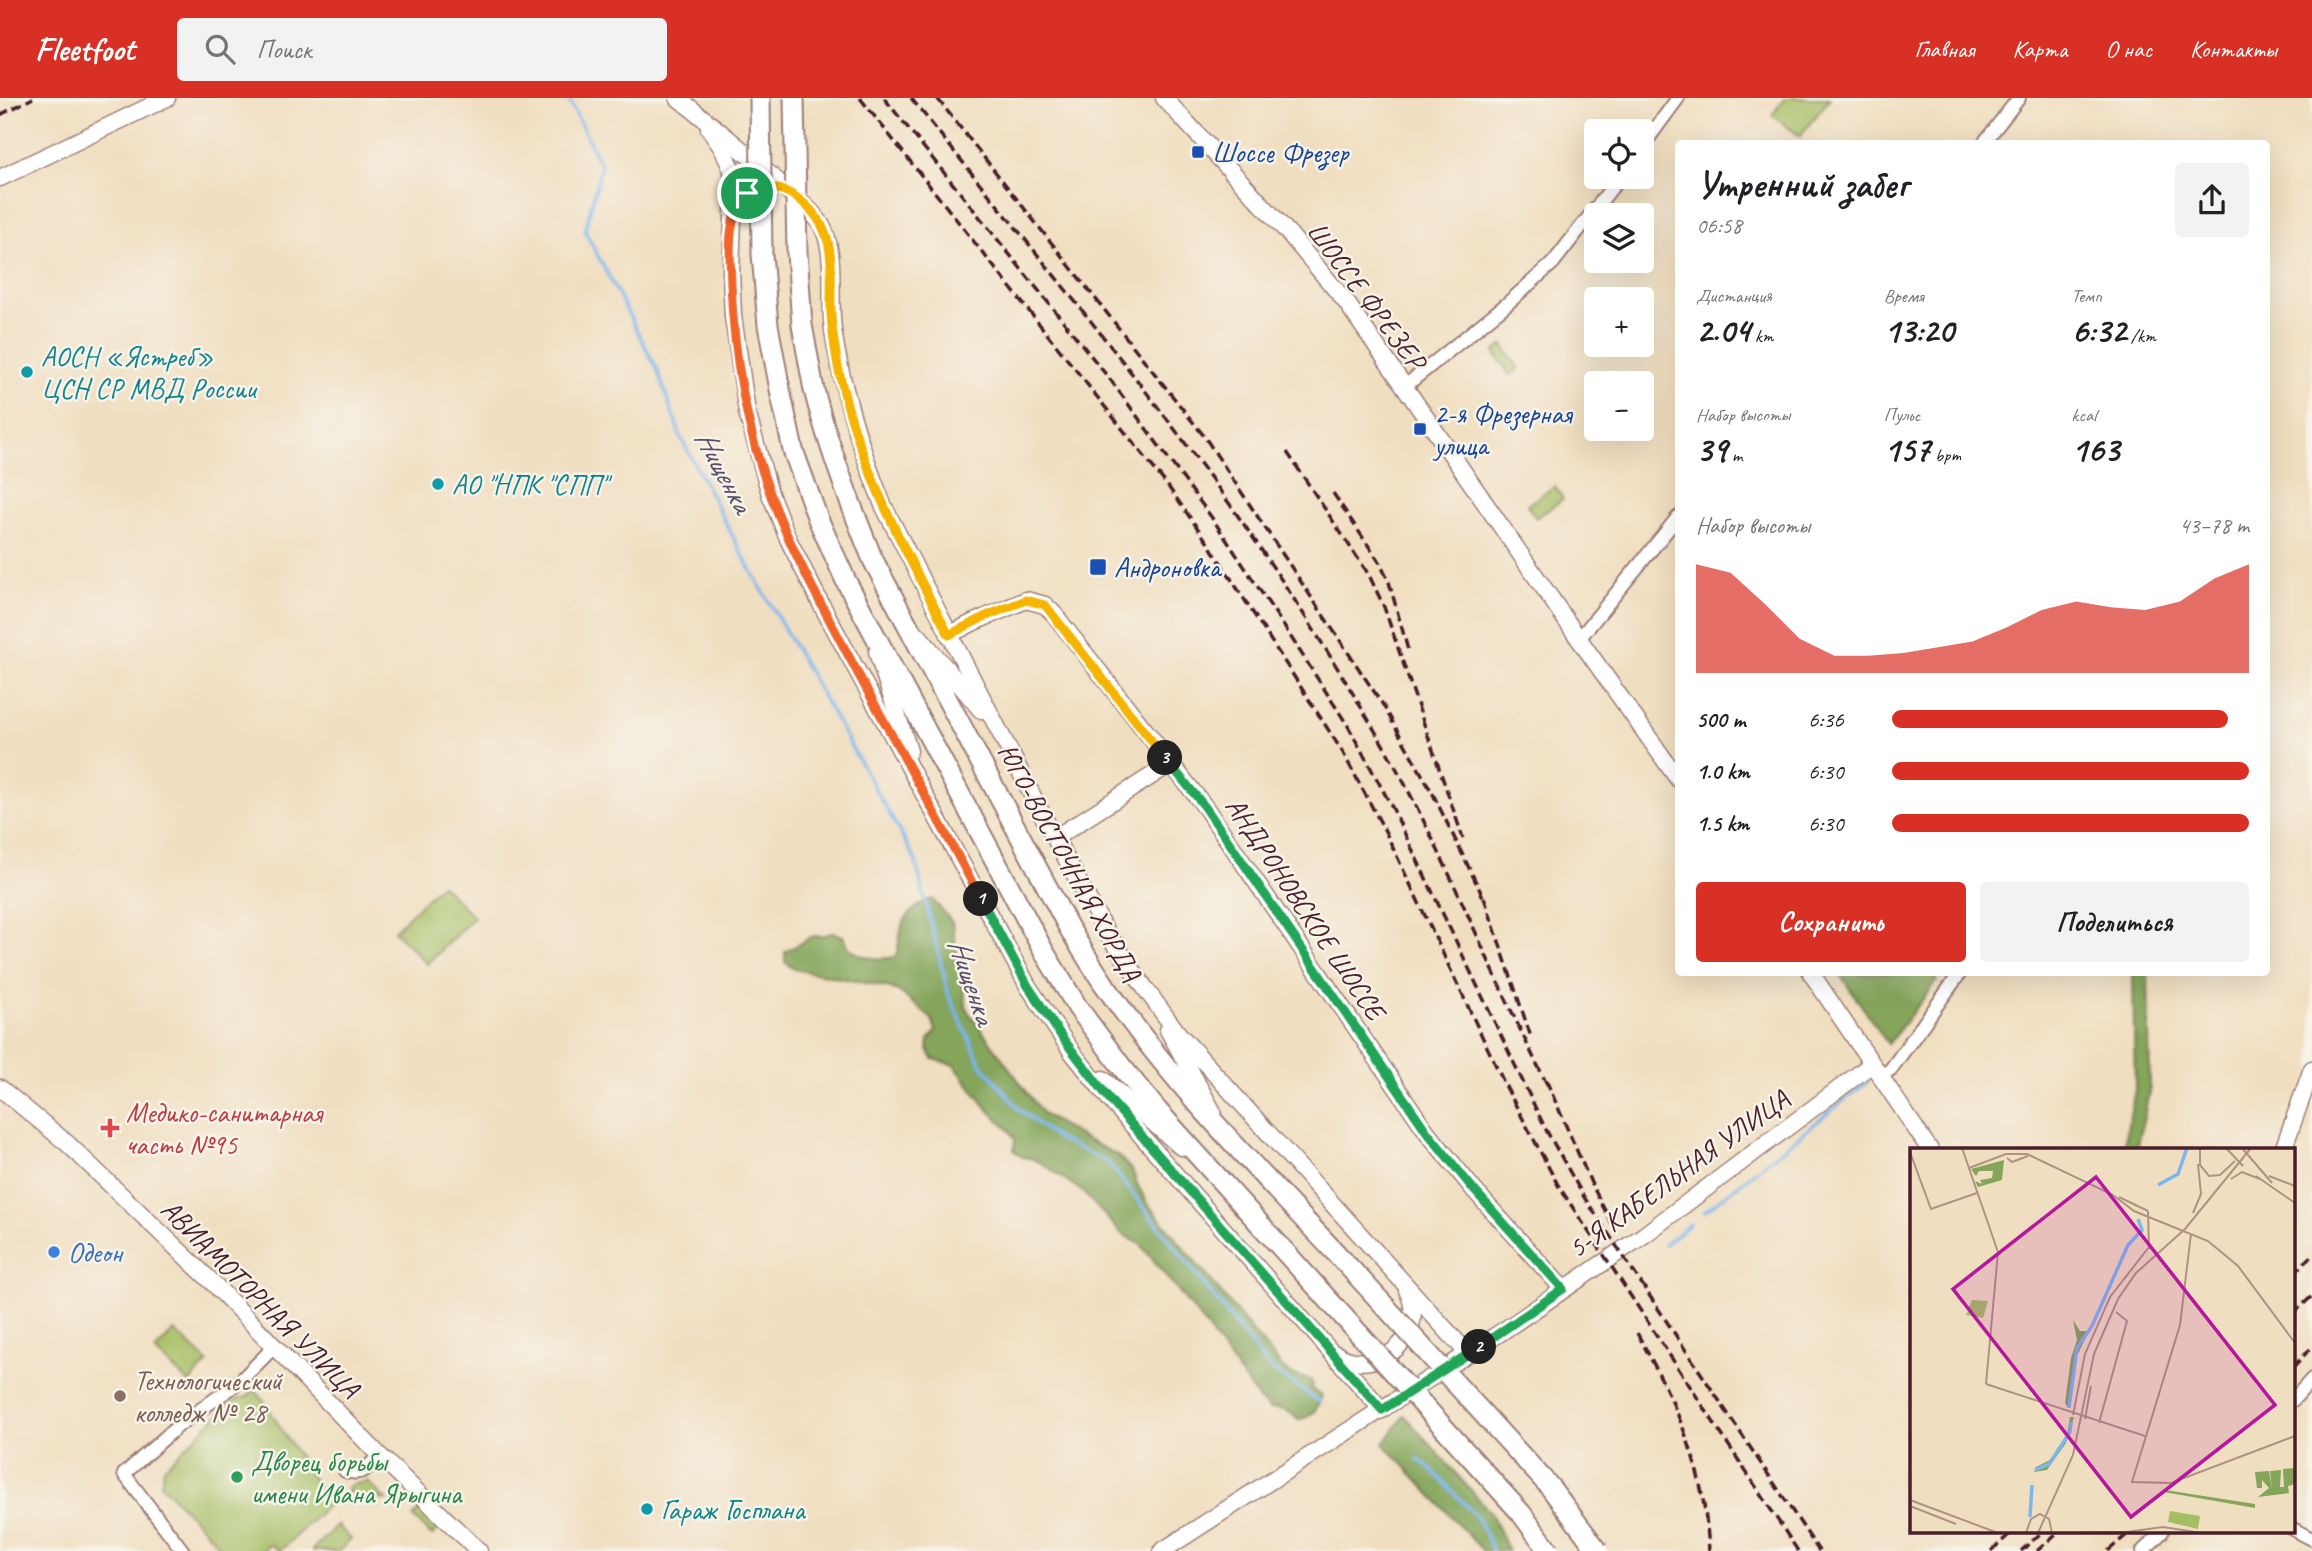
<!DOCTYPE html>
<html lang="ru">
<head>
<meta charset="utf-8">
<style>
  :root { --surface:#fff; --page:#f2f2f2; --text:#202124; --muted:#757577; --accent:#d93025 }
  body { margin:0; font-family:Caveat,sans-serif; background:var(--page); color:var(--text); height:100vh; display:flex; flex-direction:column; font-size:26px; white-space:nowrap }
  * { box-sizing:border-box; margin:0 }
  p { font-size:23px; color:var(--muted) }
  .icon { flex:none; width:38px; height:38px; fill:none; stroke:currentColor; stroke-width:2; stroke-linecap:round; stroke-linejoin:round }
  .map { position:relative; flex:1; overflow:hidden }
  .side { position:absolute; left:1675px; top:42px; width:595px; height:836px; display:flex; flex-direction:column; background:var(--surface); border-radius:7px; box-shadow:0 7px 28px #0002 }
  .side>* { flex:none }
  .fabs { position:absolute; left:1584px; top:21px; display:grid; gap:14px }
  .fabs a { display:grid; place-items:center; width:70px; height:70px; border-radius:7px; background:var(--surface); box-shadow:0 7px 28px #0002; font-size:35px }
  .pin { position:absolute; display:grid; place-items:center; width:60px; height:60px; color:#fff; margin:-30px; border:4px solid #fff; border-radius:50%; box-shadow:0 2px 7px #0007 }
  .km { position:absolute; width:35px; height:35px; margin:-18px; border-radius:50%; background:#222; color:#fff; font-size:19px; line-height:35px; text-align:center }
  .round { display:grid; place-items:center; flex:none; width:74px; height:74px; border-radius:7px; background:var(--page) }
  .headline { display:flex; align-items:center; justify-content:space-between; height:119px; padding:0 21px }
  h1 { font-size:38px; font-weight:800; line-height:52px }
  .stats { display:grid; grid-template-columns:repeat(3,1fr); gap:10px; height:119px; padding:7px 21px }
  .stats div { display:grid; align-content:center }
  .stats b { font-size:35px; font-weight:800 }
  .stats small { font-size:19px; font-weight:400 }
  .stats p { font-size:19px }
  .chart { height:196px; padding:14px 21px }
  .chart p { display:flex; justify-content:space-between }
  .chart svg { width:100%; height:126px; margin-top:7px; fill:var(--accent); opacity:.7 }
  .action { display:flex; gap:14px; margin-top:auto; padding:14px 21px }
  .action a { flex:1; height:80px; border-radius:7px; background:var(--accent); color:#fff; font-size:28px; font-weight:800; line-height:80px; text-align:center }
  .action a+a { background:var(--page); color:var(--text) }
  ul { padding:0 21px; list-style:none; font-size:23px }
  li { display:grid; grid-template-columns:112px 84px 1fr; align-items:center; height:52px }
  li i { height:18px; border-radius:9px; background:var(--accent) }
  header { display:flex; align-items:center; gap:42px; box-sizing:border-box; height:98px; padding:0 35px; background:var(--accent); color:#fff }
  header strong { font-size:33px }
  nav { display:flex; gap:38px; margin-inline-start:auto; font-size:24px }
  .search { width:490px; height:63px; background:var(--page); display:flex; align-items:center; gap:18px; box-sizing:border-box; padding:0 24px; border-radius:7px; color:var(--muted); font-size:26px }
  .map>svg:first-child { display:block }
  .green { fill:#a5be64; stroke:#786e48; stroke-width:2 }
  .forest { fill:#84a55a; stroke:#676242; stroke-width:2 }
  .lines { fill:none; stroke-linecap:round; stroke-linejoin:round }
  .stream { stroke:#7db6ee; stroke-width:3.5 }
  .minor-casing { stroke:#9d7e76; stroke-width:16 }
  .tertiary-casing { stroke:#9d7e76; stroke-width:19 }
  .primary-casing { stroke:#9d7e76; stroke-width:23 }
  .minor { stroke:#fff; stroke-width:12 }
  .tertiary { stroke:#fff; stroke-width:16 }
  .primary { stroke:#fff; stroke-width:19 }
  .rail { stroke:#4a1f2b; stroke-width:3.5; stroke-dasharray:10 5; stroke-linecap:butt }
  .primary-bridge-casing { stroke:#9d7e76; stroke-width:23; stroke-linecap:butt }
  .primary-bridge { stroke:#fff; stroke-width:19 }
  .split-1-casing { stroke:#fff; stroke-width:14 }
  .split-2-casing { stroke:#fff; stroke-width:14 }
  .split-3-casing { stroke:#fff; stroke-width:14 }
  .split-4-casing { stroke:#fff; stroke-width:14 }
  .split-1 { stroke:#f0652b; stroke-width:9 }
  .split-2 { stroke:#22a559; stroke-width:9 }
  .split-3 { stroke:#22a559; stroke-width:9 }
  .split-4 { stroke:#f5b400; stroke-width:9 }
  .transit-dot { fill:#1a4fb4; stroke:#f7f3e8; stroke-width:2.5 }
  .culture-dot { fill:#0f9aa8; stroke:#f7f3e8; stroke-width:2.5 }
  .health-dot { fill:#e0444e; stroke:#f7f3e8; stroke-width:2.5 }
  .shop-dot { fill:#3f7fe0; stroke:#f7f3e8; stroke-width:2.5 }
  .education-dot { fill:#8d6e63; stroke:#f7f3e8; stroke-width:2.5 }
  .leisure-dot { fill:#2e9e5b; stroke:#f7f3e8; stroke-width:2.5 }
  .labels { text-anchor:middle; stroke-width:5; stroke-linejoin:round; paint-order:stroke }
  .transit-label { font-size:28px; fill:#164399; stroke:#f7f3e8; text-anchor:start }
  .street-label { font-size:28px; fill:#4a1f2b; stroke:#f7f3e8 }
  .culture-label { font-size:28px; fill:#0d838f; stroke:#f7f3e8; text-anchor:start }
  .health-label { font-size:28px; fill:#be3a42; stroke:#f7f3e8; text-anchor:start }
  .shop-label { font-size:28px; fill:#366cbe; stroke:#f7f3e8; text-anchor:start }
  .education-label { font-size:28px; fill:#785e54; stroke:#f7f3e8; text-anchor:start }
  .leisure-label { font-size:28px; fill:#27864d; stroke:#f7f3e8; text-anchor:start }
  .water-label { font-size:30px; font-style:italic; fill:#594c66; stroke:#f7f3e8 }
  .inset-river { fill:none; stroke:#7db6ee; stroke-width:3.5 }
  .inset-road { fill:none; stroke:#ae9284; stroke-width:2 }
  .view { fill:#b5179e; fill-opacity:0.15; stroke:#b5179e; stroke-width:3.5 }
  .inset-edge { fill:none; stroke:#4a1f2b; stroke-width:3.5 }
</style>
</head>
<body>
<header>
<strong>Fleetfoot</strong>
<div class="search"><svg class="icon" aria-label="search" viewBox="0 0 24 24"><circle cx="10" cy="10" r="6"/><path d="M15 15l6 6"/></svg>Поиск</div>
<nav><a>Главная</a><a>Карта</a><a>О нас</a><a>Контакты</a></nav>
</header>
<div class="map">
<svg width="2312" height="1453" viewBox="0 0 2312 1453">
  <rect width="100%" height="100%" fill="#f7f3e8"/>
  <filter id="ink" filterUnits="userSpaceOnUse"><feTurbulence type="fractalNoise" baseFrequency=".0143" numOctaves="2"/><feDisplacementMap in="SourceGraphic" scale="14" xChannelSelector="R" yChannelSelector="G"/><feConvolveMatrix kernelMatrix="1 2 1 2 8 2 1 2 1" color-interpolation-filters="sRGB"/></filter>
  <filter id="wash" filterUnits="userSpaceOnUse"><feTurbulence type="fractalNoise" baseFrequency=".00686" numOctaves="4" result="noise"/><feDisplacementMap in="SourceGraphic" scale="28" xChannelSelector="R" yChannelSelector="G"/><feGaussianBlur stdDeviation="1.57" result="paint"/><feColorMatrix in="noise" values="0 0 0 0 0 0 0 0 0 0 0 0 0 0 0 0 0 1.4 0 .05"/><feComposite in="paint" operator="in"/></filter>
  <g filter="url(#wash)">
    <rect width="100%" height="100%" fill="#f0dec0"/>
    <g class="green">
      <path d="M1785 0H1830L1800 38 1772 17Z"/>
      <path d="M1503 247 1519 271 1510 277 1494 254Z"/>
      <path d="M1555 388 1563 401 1536 420 1527 407Z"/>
      <path d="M441 786 474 819 427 866 394 833Z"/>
      <path d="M174 1233 208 1264 189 1285 155 1253Z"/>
      <path d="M252 1290 261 1299 329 1406 280 1453 270 1446 263 1453H220L222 1450 161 1387 164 1370 232 1303 249 1298Z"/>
      <path d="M367 1383 386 1402 352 1397 347 1393 350 1387Z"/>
      <path d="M423 1409 439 1425V1429L432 1438 413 1419Z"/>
      <path d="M337 1427 351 1441 339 1453H313L312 1452Z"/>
    </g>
    <g class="forest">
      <path d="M932 801 952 824 967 912 1043 1016 1085 1041 1119 1058 1133 1074 1136 1084 1147 1105 1282 1269 1291 1276 1311 1282 1314 1293 1322 1297C1317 1312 1314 1318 1298 1322 1289 1312 1282 1310 1270 1311L1260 1303 1196 1215 1141 1147 1122 1136 1083 1094 1043 1066 1033 1061 1022 1059 1014 1052 1015 1041 1009 1032 987 1010 954 967 933 961 928 952 929 942 936 933 932 921 900 894 891 890 794 871 785 864V854L813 838H823L833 834 843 838C850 860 875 863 895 859 900 850 898 841 901 832 904 818 919 805 932 801Z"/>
      <path d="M1839 875H1931L1937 883 1888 946Z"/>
      <path d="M2133 875H2148L2150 989 2137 1052H2123L2135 992Z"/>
      <path d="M1404 1317 1491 1415 1508 1453H1483L1384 1346Z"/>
    </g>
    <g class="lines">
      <g class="stream">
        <path d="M568 0 601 68 585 133 657 271 681 340 747 465 915 761 949 898 981 966 1019 1011 1056 1040 1108 1064 1269 1269 1320 1304"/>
        <path d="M1704 1114 1867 984"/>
        <path d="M1664 1147 1690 1126"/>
        <path d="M1417 1361 1429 1369 1477 1419 1493 1453"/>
      </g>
    </g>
  </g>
  <g filter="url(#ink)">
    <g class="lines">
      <defs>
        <g id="minor">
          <path d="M1983 46 2019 0"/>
          <path d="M1642 49 1678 0"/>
          <path d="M1404 289 1508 205 1553 165 1620 79"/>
          <path d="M1579 541 1678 419"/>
          <path d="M1880 979 1891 971 1960 875"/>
          <path d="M2293 1302 2312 1281"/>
          <path d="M345 1373C365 1378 367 1370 379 1357"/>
          <path d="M2293 1431 2312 1441"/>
          <path d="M183 1453 124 1376 179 1327 239 1284 274 1249"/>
          <path d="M2143 1453 2162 1434"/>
        </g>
        <g id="tertiary">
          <path d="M678 0C716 30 753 60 788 93 801 105 817 116 824 132 836 160 829 201 833 232 842 293 860 349 883 407L1044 720 1105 832 1147 893 1177 934 1468 1256"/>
          <path d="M1164 0 1291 138 1346 204 1579 541 1678 681"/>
          <path d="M709 31 722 50 732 72 734 91 731 175 733 218 747 314 770 396 789 443 821 506 1028 888 1072 954 1111 1003 1382 1312"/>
          <path d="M0 80 167 0"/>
          <path d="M734 116C740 98 752 88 771 89"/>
          <path d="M949 537 972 525 1026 502 1045 507 1054 516 1205 709 1427 1034 1474 1092 1563 1191"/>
          <path d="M919 538 981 612"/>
          <path d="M877 554 909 653"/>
          <path d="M1055 740 1170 666"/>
          <path d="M1811 875 1930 1052"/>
          <path d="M1168 932 1213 1014"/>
          <path d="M1103 981 1181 1049"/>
          <path d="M0 990 68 1046 212 1184 379 1357 479 1453"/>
          <path d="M2283 1052 2312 971"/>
          <path d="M1336 1256C1379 1282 1430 1237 1407 1192"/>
          <path d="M1162 1453 1503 1233 1644 1137 1872 966"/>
        </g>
        <g id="primary">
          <path d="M814 292C829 351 850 406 873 462L1069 830C1081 850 1093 870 1106 889 1180 996 1274 1088 1362 1183"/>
          <path d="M781 297 793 352 818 421 846 483 1044 854 1078 910 1121 968 1157 1012 1333 1207"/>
        </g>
      </defs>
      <use href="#minor" class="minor-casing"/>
      <use href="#tertiary" class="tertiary-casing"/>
      <use href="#primary" class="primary-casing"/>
      <use href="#minor" class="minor"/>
      <use href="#tertiary" class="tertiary"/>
      <use href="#primary" class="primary"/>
      <g class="rail">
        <path d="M860 0 1167 387 1208 445 1342 653 1385 733 1506 989 1558 1087 1798 1453"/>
        <path d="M884 0 1112 284 1212 420 1285 530 1348 628 1392 709 1545 1030 1584 1099 1819 1453"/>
        <path d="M911 0C1004 116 1099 230 1188 349 1261 446 1328 551 1389 657 1449 764 1492 879 1548 988"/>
        <path d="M937 0 1204 338 1383 607 1433 696 1487 807"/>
        <path d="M0 17 33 0"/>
        <path d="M1287 354 1369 477 1384 509 1463 740"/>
        <path d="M1333 395 1380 465 1389 484 1408 552"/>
        <path d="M1484 799 1531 939"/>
        <path d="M1546 982 1592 1087 1612 1126"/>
        <path d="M2293 1175 2312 1158"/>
        <path d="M2293 1216 2312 1198"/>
        <path d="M1637 1235C1678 1309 1704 1367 1709 1453"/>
        <path d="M2293 1269 2312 1249"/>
        <path d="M1991 1453 2012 1434"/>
        <path d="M2021 1453 2042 1434"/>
        <path d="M2037 1453 2058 1434"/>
        <path d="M2108 1453 2130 1434"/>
      </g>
      <defs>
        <g id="primary-bridge">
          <path d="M760 0 762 156 768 227 781 297"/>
          <path d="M794 0 797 154 802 227 814 292"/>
          <path d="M1362 1183 1550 1389 1598 1453"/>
          <path d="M1333 1207 1521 1415 1549 1453"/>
        </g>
      </defs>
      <use href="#primary-bridge" class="primary-bridge-casing"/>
      <use href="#primary-bridge" class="primary-bridge"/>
    </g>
  </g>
  <g class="lines" filter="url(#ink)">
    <defs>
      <path id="split-1" d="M747 95C726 118 730 156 731 186 734 257 746 331 771 398 795 462 830 522 862 583 902 656 942 728 981 801"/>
      <path id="split-2" d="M981 801 1028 888 1064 942 1111 1003 1382 1312 1479 1249"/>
      <path id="split-3" d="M1165 660 1205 709 1427 1034 1474 1092 1563 1191 1479 1249"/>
      <path id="split-4" d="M747 95C776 77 812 105 824 132 835 156 830 189 831 216 832 233 835 251 838 268 857 365 904 451 949 537L984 519 1026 502 1045 507 1165 660"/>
    </defs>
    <use href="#split-1" class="split-1-casing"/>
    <use href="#split-2" class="split-2-casing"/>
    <use href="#split-3" class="split-3-casing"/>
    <use href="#split-4" class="split-4-casing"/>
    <use href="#split-1" class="split-1"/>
    <use href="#split-2" class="split-2"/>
    <use href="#split-3" class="split-3"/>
    <use href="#split-4" class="split-4"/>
  </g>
  <g class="transit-dot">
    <rect x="1191" y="47" width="14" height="14" rx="3.5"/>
    <rect x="1413" y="324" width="14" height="14" rx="3.5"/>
    <rect x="1089" y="460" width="18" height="18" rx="3.5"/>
  </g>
  <g class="culture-dot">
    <circle cx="27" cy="274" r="7"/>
    <circle cx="438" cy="386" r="7"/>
    <circle cx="647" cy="1411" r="7"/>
  </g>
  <path class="health-dot" d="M106.5 1019.5h7v7h7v7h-7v7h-7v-7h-7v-7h7z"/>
  <circle class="shop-dot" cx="54" cy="1154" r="7"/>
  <circle class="education-dot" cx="120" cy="1298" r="7"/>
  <circle class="leisure-dot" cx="237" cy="1379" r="7"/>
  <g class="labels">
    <g class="transit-label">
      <text x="1212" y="64">Шоссе Фрезер</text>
      <text x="1434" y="325">2-я Фрезерная<tspan x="1434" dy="32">улица</tspan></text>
      <text x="1114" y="479">Андроновка</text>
    </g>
    <g class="street-label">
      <text transform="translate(1367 197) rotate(53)" y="10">ШОССЕ ФРЕЗЕР</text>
      <text transform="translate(1070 764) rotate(61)" y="10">ЮГО-ВОСТОЧНАЯ ХОРДА</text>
      <text transform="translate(1306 810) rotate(56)" y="10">АНДРОНОВСКОЕ ШОССЕ</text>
      <text transform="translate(1678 1075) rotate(-36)" y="10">5-Я КАБЕЛЬНАЯ УЛИЦА</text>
      <text transform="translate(261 1200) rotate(45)" y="10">АВИАМОТОРНАЯ УЛИЦА</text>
    </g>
    <g class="culture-label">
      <text x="41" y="268">АОСН «Ястреб»<tspan x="41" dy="32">ЦСН СР МВД России</tspan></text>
      <text x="452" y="396">АО "НПК "СПП"</text>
      <text x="661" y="1421">Гараж Госплана</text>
    </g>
    <g class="health-label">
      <text x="126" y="1024">Медико-санитарная<tspan x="126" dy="32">часть №95</tspan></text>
    </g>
    <g class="shop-label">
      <text x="68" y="1164">Одеон</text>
    </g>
    <g class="education-label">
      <text x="134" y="1292">Технологический<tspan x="134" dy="32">колледж № 28</tspan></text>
    </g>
    <g class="leisure-label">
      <text x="251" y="1373">Дворец борьбы<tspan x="251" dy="32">имени Ивана Ярыгина</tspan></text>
    </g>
    <g class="water-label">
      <text transform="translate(724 373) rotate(62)" y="10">Нищенка</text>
      <text transform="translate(972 883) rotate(71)" y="10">Нищенка</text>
    </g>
  </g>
  <g transform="translate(1910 1050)">
    <rect width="385" height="385" fill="#f0dec0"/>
    <path d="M62 152 78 153 73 170 56 167ZM260 363 290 368 288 381 258 374Z" fill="#a5be64"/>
    <path d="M94 12 92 32 68 39 65 33 72 36 70 32 82 30 83 23H69L66 28 61 21ZM163 172 170 183H179L166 210 158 260 155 255 161 210 167 192ZM160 269H164L156 295 137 322 124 324 126 319 142 311 157 287ZM385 320V336L378 338 379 345 348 349 359 340 352 332V340H347L345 324 359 323 362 341 360 323 371 322 370 339H374L373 321ZM255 342 345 356V360L254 344Z" fill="#84a55a"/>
    <path class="inset-river" d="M248 37 268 26 277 0M159 260 167 200 182 178 218 97 232 82 228 71M125 322 139 316 160 284 161 274M120 369 122 337"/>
    <path class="inset-road" d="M52 0 88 104 76 236M290 0V17L299 28 310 27 325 13M316 0 333 18M332 0 362 35M0 4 21 61 67 45M97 10 102 14 118 8M59 20 96 6H117L203 47 224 63 298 93 328 118 385 195M346 28 385 55M359 28 385 38M321 31 332 24 350 31M209 49 238 63M238 63 239 101M283 65 291 46 288 16M281 86 270 177 222 334 261 335 385 288M76 236 235 288M163 267 175 206 200 149 239 99M175 271 181 238M189 275 217 173 206 164M0 352 88 385M0 358 46 376M116 385 121 371 130 366 139 371 142 385M128 385 163 307 184 206 208 151 226 125 275 81 341 0M166 385 213 384M209 385 253 379 292 385"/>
    <path class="view" d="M186 29 365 257 221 369 43 141Z"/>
    <rect width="385" height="385" class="inset-edge"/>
  </g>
</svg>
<div class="fabs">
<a><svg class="icon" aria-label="locate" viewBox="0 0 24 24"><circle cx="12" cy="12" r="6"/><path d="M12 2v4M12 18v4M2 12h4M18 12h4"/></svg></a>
<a><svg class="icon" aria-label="layers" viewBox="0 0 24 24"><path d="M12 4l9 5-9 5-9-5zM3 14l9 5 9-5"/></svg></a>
<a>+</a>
<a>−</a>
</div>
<div class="pin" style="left:747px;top:95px;background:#1e9e55"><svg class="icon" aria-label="arrive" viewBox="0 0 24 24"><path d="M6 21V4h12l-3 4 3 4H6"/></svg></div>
<b class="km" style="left:981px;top:801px">1</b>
<b class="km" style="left:1479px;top:1249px">2</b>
<b class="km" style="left:1165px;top:660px">3</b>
<section class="side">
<div class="headline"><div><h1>Утренний забег</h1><p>06:58</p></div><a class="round"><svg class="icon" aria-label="share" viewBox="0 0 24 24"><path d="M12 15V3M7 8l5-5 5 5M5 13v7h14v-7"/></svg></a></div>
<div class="stats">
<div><p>Дистанция</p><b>2.04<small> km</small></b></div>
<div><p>Время</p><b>13:20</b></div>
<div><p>Темп</p><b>6:32<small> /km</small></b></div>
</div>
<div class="stats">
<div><p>Набор высоты</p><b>39<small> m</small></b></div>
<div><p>Пульс</p><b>157<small> bpm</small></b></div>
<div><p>kcal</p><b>163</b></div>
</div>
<div class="chart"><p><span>Набор высоты</span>43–78 m</p>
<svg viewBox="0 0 160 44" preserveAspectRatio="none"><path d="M0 44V6L10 9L20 20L30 32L40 38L50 38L60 37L70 35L80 33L90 28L100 22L110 19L120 21L130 22L140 19L150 11L160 6V44z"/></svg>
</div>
<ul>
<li><b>500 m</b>6:36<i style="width:94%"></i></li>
<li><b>1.0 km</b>6:30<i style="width:100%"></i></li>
<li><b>1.5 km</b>6:30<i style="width:100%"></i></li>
</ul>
<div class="action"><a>Сохранить</a><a>Поделиться</a></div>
</section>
</div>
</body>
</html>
